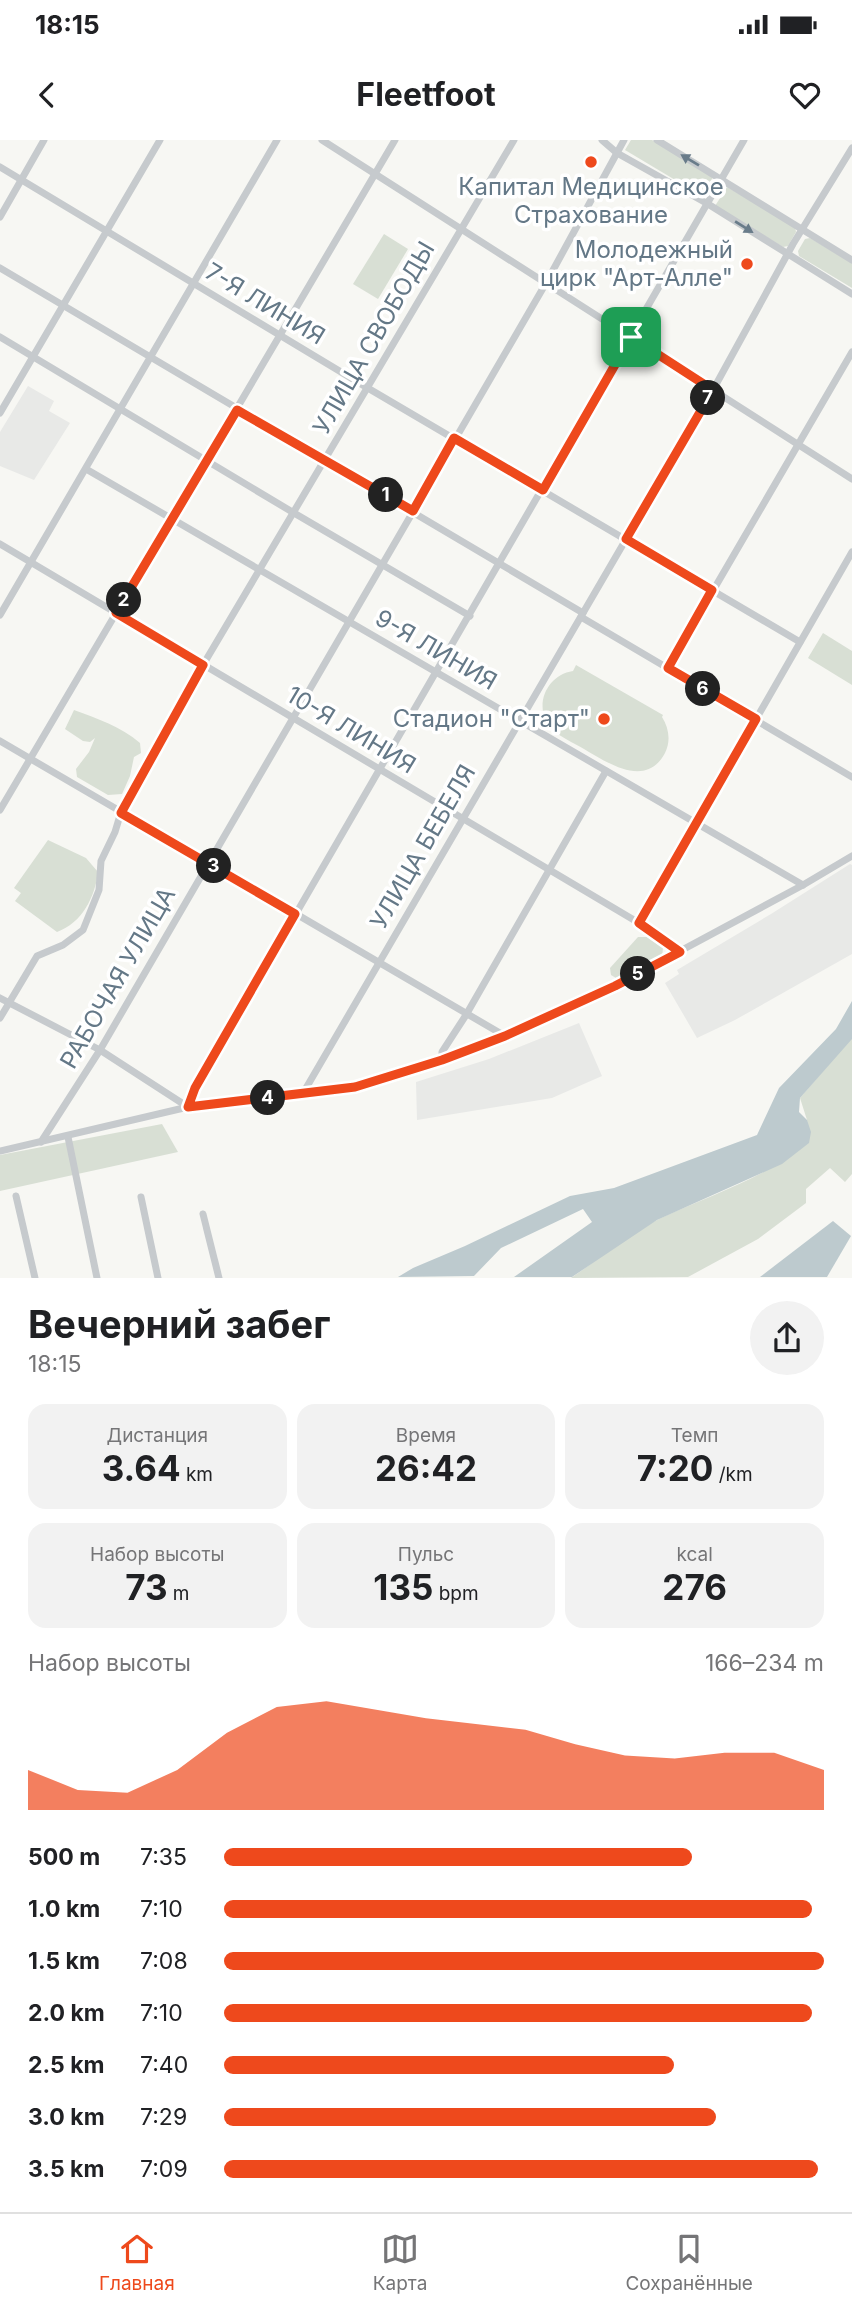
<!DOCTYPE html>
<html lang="ru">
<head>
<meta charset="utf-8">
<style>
  :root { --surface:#fff; --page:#f2f2f2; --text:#202124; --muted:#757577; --line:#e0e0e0; --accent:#ee491c }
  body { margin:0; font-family:Inter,sans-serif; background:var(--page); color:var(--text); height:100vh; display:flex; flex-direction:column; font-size:26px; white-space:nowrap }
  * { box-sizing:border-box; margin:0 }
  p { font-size:23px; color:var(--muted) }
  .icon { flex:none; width:38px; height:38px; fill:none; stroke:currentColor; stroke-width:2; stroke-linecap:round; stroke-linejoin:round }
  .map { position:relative; height:1138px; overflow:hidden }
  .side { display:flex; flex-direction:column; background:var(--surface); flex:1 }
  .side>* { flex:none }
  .pin { position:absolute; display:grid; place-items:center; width:60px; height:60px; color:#fff; margin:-30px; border-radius:14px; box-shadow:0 4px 10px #0006 }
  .km { position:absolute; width:35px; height:35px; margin:-18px; border-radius:50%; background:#222; color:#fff; font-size:19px; line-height:35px; text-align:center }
  .round { display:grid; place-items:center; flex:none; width:74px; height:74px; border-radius:37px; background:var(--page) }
  .overview { display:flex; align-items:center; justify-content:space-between; height:119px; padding:0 28px }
  h1 { font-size:38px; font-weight:700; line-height:52px }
  .stats { display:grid; grid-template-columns:repeat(3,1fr); gap:10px; height:119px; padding:7px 28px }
  .stats div { display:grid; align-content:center; border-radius:18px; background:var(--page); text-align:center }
  .stats b { font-size:35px; font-weight:700 }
  .stats small { font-size:19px; font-weight:400 }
  .stats p { font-size:19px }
  .chart { height:196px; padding:14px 28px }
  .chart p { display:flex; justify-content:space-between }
  .chart svg { width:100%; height:126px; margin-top:7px; fill:var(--accent); opacity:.7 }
  ul { padding:0 28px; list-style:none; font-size:23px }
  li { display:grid; grid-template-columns:112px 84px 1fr; align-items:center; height:52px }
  li i { height:18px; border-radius:9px; background:var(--accent) }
  .status { display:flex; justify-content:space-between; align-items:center; height:49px; padding:0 35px; background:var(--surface); direction:ltr }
  .status svg { height:19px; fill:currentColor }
  header { display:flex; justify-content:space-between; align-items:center; height:91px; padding:0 28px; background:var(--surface); font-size:32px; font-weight:700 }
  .menu { display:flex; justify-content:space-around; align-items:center; height:98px; border-top:2px solid var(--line); background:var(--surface); font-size:19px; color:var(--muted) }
  .menu a { display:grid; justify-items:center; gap:4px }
  .menu .current { color:var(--accent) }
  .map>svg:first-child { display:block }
  .built { fill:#e8e9e7 }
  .green { fill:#d8dfd4 }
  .water { fill:#bdcace }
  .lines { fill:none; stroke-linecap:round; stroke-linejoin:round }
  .minor { stroke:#c6cacd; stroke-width:7 }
  .oneway { fill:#697c8a }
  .route-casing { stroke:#fff; stroke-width:14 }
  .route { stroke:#ee491c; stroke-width:9 }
  .poi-dot { fill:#ee491c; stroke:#fff; stroke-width:2.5 }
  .labels { text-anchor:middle; stroke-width:7; stroke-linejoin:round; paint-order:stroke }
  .poi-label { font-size:24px; fill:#647887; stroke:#fff; text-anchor:end }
  .street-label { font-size:24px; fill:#647887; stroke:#fff }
</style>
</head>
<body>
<div class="status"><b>18:15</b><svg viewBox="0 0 49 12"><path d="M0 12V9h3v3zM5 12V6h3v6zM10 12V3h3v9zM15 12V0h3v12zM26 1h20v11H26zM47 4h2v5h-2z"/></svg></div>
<header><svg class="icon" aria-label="back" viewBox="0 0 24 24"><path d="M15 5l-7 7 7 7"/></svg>Fleetfoot<svg class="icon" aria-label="heart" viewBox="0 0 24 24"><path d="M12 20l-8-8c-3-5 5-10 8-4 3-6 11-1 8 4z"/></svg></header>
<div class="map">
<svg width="852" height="1138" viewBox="0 0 852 1138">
  <rect width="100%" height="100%" fill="#f7f7f3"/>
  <g class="built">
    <path d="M28 246 54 261 49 271 70 283 34 340 0 326V292Z"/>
    <path d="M850 724 852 725V814L735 880 697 898 665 843 679 834 677 830 771 774Z"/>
    <path d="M579 883 602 936 552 958 417 980 416 942 489 919Z"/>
  </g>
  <g class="green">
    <path d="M631 0H652L713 37 702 56 625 10Z"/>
    <path d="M727 47 795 87 796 92 788 106 783 107 715 66Z"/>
    <path d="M384 94 408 109 378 159 353 144Z"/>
    <path d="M810 98 852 123V148L799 116 798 111 805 99Z"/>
    <path d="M823 493 852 511V545L808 518Z"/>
    <path d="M576 525 663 575 662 577C669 588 671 601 665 613 646 649 608 623 584 609 574 603 560 597 552 589 532 568 546 535 573 531Z"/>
    <path d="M74 570C98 579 120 586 140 603L141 613 134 617 130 636 122 654 108 655 77 637 76 629 89 612 95 598 90 602 83 601 65 589Z"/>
    <path d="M48 700 86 718 98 732C95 757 82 783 57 792L15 761 21 753 14 748Z"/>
    <path d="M638 797H647L663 808 662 817 616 838 611 835 610 828Z"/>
    <path d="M852 897V1034L845 1042 830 1028 806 1049V1063L758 1099 688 1137 571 1138C599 1119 631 1092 661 1078 710 1055 765 1038 808 1003L807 980 800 958Z"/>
    <path d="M162 984 178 1012 0 1051V1015Z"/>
  </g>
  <g class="water">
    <path d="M852 861V899L800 958 799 972 807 980 811 992 809 1003 782 1024 657 1080 572 1137H514L592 1082 583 1069 501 1108 474 1136 398 1137 413 1128 465 1106 570 1056 614 1048 757 995 779 948 836 889Z"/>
    <path d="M833 1081 851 1096 827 1137H760Z"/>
  </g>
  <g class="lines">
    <g class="minor">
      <path d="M322 0 852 339"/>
      <path d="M602 0 617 13 708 64 852 154"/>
      <path d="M657 0 852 120"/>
      <path d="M0 27 366 247 800 502"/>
      <path d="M0 77 44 0"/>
      <path d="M0 128 583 473"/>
      <path d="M0 197 294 373 470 476"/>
      <path d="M0 273 160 0"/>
      <path d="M86 329 803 745"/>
      <path d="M0 404 639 783 680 812"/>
      <path d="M0 475 277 0"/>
      <path d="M581 477 852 637"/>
      <path d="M668 528 852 212"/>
      <path d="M0 601 505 896"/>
      <path d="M0 670 395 0"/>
      <path d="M639 783 852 412"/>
      <path d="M0 858 100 910 188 967"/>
      <path d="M0 878 37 816 63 805 83 790 99 750 101 721 115 692 121 672 203 525 514 0"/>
      <path d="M442 920V912L466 875 606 631"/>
      <path d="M302 955 713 250 793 104 852 8"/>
      <path d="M188 967 195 948 744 0"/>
      <path d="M68 997 97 1138"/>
      <path d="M41 1002 100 910 546 143 624 0"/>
      <path d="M0 1011 188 967 355 948 442 920 505 896 615 846 803 745 852 716"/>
      <path d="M16 1056 35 1138"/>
      <path d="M141 1057 158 1138"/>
      <path d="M203 1074 219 1138"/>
    </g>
  </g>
  <defs><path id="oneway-solid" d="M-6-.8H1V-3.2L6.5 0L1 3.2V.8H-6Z" transform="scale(1.75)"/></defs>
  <g class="oneway">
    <use href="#oneway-solid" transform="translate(690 20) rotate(-149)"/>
    <use href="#oneway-solid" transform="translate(744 87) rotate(32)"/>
  </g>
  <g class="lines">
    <defs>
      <path id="route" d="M631 197 713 250 626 399 712 450 668 528 756 579 639 783 680 812 615 846 505 896 442 920 355 947 188 967 195 948 295 774 121 673 203 525 116 473 237 270 413 371 454 298 543 350Z"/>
    </defs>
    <use href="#route" class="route-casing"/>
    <use href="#route" class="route"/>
  </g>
  <g class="poi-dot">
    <circle cx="591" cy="22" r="7"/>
    <circle cx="747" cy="124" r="7"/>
    <circle cx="604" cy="579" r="7"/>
  </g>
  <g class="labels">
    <g class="poi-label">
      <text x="591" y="55" text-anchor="middle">Капитал Медицинское<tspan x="591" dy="28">Страхование</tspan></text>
      <text x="733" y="118">Молодежный<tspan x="733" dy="28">цирк "Арт-Алле"</tspan></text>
      <text x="590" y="587">Стадион "Старт"</text>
    </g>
    <g class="street-label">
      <text transform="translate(265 164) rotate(31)" y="8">7-Я ЛИНИЯ</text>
      <text transform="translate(374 198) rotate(-60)" y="8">УЛИЦА СВОБОДЫ</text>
      <text transform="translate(436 510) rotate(30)" y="8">9-Я ЛИНИЯ</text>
      <text transform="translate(351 590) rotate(31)" y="8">10-Я ЛИНИЯ</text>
      <text transform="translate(423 707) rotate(-60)" y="8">УЛИЦА БЕБЕЛЯ</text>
      <text transform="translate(118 838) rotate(-60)" y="8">РАБОЧАЯ УЛИЦА</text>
    </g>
  </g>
</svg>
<div class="pin" style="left:631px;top:197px;background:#1e9e55"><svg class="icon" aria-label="arrive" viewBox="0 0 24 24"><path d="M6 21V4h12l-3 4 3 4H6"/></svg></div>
<b class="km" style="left:386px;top:355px">1</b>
<b class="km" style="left:124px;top:460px">2</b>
<b class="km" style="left:214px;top:726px">3</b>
<b class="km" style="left:268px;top:958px">4</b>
<b class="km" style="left:638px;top:834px">5</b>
<b class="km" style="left:703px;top:549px">6</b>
<b class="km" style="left:708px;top:258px">7</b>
</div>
<section class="side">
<div class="overview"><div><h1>Вечерний забег</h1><p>18:15</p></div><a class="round"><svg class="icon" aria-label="share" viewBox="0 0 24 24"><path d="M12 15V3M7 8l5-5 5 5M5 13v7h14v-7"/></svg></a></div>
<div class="stats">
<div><p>Дистанция</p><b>3.64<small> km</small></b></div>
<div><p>Время</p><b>26:42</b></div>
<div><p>Темп</p><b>7:20<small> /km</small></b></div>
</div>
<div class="stats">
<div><p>Набор высоты</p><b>73<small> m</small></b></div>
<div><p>Пульс</p><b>135<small> bpm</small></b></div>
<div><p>kcal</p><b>276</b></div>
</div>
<div class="chart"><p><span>Набор высоты</span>166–234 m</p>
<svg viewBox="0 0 160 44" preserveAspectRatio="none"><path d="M0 44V30L10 37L20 38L30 30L40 17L50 8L60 6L70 9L80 12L90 14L100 16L110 21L120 25L130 26L140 24L150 24L160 30V44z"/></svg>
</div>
<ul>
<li><b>500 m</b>7:35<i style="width:78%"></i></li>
<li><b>1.0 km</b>7:10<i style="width:98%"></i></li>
<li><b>1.5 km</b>7:08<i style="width:100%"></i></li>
<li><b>2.0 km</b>7:10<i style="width:98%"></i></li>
<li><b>2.5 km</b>7:40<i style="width:75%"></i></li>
<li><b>3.0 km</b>7:29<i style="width:82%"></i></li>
<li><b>3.5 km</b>7:09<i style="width:99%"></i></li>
</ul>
</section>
<nav class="menu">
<a class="current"><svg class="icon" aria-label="home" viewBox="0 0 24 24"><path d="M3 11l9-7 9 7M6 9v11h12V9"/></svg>Главная</a>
<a><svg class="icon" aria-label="map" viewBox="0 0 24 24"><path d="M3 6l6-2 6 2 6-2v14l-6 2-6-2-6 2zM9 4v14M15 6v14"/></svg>Карта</a>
<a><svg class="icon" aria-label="saved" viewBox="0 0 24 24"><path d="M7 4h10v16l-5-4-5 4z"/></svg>Сохранённые</a>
</nav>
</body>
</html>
